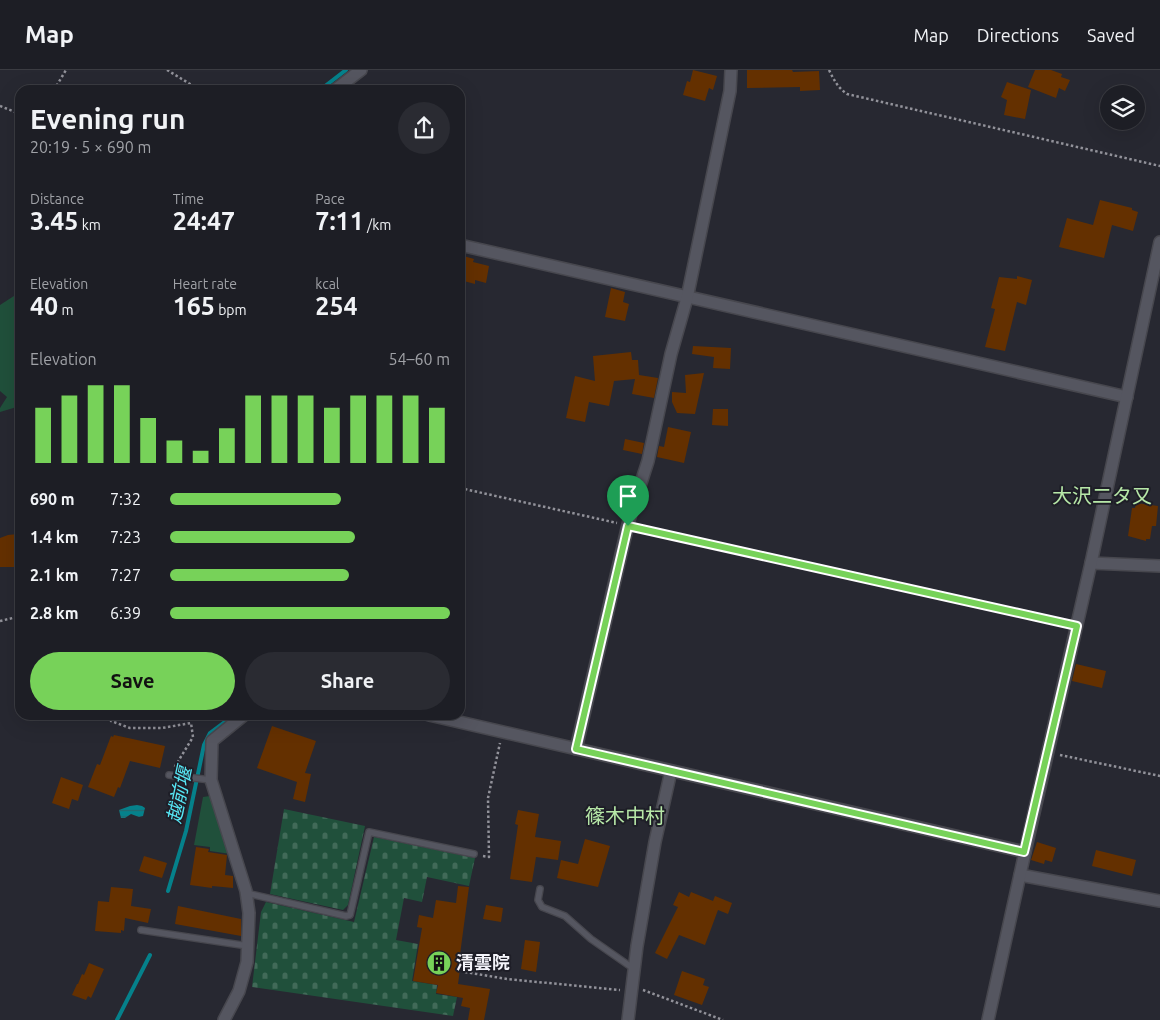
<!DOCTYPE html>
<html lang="en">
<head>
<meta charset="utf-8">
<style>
  :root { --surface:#1d1e25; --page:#2a2b32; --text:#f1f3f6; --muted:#a0a2a7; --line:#3b3c42; --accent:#77d259 }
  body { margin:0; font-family:Ubuntu,"Noto Sans JP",sans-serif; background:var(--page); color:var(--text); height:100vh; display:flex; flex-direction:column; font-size:19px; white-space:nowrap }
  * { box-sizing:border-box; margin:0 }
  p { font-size:16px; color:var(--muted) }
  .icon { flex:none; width:28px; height:28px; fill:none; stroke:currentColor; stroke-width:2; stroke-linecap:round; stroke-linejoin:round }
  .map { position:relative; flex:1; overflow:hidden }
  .sheet { position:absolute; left:15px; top:15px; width:450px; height:635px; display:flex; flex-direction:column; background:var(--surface); border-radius:15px; box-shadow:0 5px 20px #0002,0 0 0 1px var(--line) }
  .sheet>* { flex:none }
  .buttons { position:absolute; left:1100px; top:15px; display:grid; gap:10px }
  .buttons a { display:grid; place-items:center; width:45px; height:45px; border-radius:50%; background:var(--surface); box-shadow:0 5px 20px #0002,0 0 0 1px var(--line); font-size:25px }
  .pin { position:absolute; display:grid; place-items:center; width:42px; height:42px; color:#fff; margin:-51px -21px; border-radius:50% 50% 50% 0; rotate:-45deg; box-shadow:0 0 5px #0007 }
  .pin .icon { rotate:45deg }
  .round { display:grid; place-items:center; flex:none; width:52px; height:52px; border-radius:26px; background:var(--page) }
  .overview { display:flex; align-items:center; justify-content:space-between; height:85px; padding:0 15px }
  h1 { font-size:28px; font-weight:700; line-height:38px }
  .metrics { display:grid; grid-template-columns:repeat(3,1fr); gap:8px; height:85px; padding:5px 15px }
  .metrics div { display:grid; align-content:center }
  .metrics b { font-size:25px; font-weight:700 }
  .metrics small { font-size:14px; font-weight:400 }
  .metrics p { font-size:14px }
  .chart { height:140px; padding:10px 15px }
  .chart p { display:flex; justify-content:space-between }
  .chart svg { width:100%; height:90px; margin-top:5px; stroke:var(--accent); stroke-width:6 }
  .primary-button { display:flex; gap:10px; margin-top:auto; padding:10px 15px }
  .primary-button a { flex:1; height:58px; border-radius:30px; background:var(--accent); color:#111; font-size:20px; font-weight:700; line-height:58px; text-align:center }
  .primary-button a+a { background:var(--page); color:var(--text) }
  ul { padding:0 15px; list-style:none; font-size:16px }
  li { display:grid; grid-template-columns:80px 60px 1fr; align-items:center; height:38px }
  li i { height:12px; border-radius:6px; background:var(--accent) }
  header { display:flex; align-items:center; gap:30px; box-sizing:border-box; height:70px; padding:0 25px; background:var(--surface); border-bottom:1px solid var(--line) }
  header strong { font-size:24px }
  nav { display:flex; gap:28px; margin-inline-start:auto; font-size:18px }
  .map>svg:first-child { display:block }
  .grass { fill:#20503b }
  .cemetery { fill:url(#cemetery-stones) }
  .water { fill:url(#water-rules) }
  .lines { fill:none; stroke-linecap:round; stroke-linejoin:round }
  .stream { stroke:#05818b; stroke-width:4 }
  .building { fill:#643000 }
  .service-casing { stroke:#47474e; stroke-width:8 }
  .minor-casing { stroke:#47474e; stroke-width:14 }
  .path { stroke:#92929a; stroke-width:2.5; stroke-dasharray:2.5 2.5; stroke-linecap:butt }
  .service { stroke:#555660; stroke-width:5.5 }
  .minor { stroke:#555660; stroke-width:11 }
  .route-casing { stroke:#fff; stroke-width:10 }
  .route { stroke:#77d259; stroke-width:6 }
  .labels { text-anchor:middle; stroke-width:4; stroke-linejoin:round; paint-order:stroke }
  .poi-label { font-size:18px; font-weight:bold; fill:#f4f4fa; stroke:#1e1e27; text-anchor:start }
  .water-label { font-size:19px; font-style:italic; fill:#57e7f5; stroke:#1e1e27 }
  .quarter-label { font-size:20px; fill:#b7e8a8; stroke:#1e1e27 }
</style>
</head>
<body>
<header>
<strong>Map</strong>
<nav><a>Map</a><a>Directions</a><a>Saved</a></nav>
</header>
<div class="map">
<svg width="1160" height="950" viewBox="0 0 1160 950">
  <defs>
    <pattern id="cemetery-stones" width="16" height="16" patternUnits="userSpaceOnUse" patternTransform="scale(1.25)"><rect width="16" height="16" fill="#20503b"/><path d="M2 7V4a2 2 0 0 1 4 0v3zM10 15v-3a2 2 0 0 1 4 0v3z" fill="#416a58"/></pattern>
    <pattern id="water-rules" width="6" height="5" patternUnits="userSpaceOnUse" patternTransform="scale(1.25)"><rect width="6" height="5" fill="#05818b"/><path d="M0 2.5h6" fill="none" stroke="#24686e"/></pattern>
  </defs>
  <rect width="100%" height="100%" fill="#272831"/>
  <g class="grass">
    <path d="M20 218V336L0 342V338L7 327 0 321V235L17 224Z"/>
    <path d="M210 726 231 784 210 781V777L194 775 203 727Z"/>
  </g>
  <g class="cemetery">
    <path d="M284 739 365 756 348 835 343 840 270 824Z"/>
    <path d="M374 767 475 788 469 816 427 807 422 832 404 828 396 870 418 874 412 911 437 915 436 924 457 927 453 946 252 917 261 842 266 832 354 852Z"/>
  </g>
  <path class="water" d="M137 735 142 736 145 738 143 746 139 747 131 744 125 748H121L119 740 130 736Z"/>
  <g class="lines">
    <g class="stream">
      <path d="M320 20 346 0"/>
      <path d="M168 821 186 761 204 675 210 663 234 645"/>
      <path d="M117 950 150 885"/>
    </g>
  </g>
  <g class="building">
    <path d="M693 0 717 6 713 20 709 18 705 31 683 25 687 11 690 12Z"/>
    <path d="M747 0H792L793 2 819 1 820 20 800 21V17L747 18Z"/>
    <path d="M1035 0H1051L1062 4 1061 7 1070 10 1065 21 1059 18 1056 28 1028 17Z"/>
    <path d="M1007 12 1031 20 1025 49 1004 45 1007 30 1001 27Z"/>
    <path d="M1100 130 1132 138V140L1138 142 1133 161 1112 155 1104 188 1059 177 1067 148 1093 155Z"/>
    <path d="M460 185 474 189 473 192 489 196 486 213 475 210V214L460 210Z"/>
    <path d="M1017 206 1032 210 1026 235 1017 232 1005 281 985 277 995 239 991 238 999 207 1017 209Z"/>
    <path d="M611 218 625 222 623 232 629 234 625 251 605 247Z"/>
    <path d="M693 276 731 278 730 299 713 298 714 287 692 284Z"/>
    <path d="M631 282 632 290H638L639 305 658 308 654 328 632 324 635 309 614 311 609 336 589 332 585 352 566 348 575 306 595 311 593 286Z"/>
    <path d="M704 303 695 344 677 343 672 332V322L686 323 685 305Z"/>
    <path d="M713 339H728V356L712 355Z"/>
    <path d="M668 357 691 362 684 393 657 387 659 376 664 377Z"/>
    <path d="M625 369 644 373 642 384 623 380Z"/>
    <path d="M1136 433 1158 436 1156 456H1152L1150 469H1146V471L1128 466 1132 438H1135Z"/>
    <path d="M18 464V470H20V495H14V497H0V468L8 465Z"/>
    <path d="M1076 594 1106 601 1102 618 1072 611Z"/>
    <path d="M272 656 316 671 305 703 311 704 305 732 293 729 297 712 257 698Z"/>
    <path d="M114 665 165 676 160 698 130 691 120 718 118 717 114 727 88 717 97 694 100 695 111 666 113 667Z"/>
    <path d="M61 707 83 715 78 731 72 729 69 739 52 733Z"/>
    <path d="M518 740 539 744 535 767 561 771 558 790 536 787 532 812 510 809 518 755 515 754Z"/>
    <path d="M585 769 610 776 598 817 557 808 561 790 578 794Z"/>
    <path d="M1037 772 1056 778 1052 792 1045 790 1044 794 1031 790Z"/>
    <path d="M196 777 209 779 208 782 227 785 225 805 233 806V818L212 816V818L190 815Z"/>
    <path d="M1096 780 1136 790 1132 806 1092 796Z"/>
    <path d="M144 786 167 793 162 808 139 801Z"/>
    <path d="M458 816 469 817 459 892H461L458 914 490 919 484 950H468L470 938 461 936 463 928 436 923 438 915 413 911 422 858 417 857 419 845 433 848 436 830 456 833Z"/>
    <path d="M111 817 133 819 131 836 151 839 148 853 125 848 124 861 121 860V863L95 861 98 831 109 832Z"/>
    <path d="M679 822 689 827 691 822 713 831 715 826 732 833 728 844 718 840 705 875 679 865 667 889 655 883 678 837 673 835Z"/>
    <path d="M486 835 503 838 501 852 483 849Z"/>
    <path d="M178 836 241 849V866L175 854Z"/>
    <path d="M525 870 540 872 536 902 521 899Z"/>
    <path d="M89 893 104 899 91 928 88 926 86 930 72 925 77 914H78L82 904 84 905Z"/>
    <path d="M682 901 705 909 703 915 709 917 702 935 674 925Z"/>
  </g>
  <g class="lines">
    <defs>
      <g id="service">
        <path d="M169 705 211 710"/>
        <path d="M540 819 538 830 542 837 565 846 591 869 634 899"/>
        <path d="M246 823 346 846 350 845 369 762 474 784"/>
        <path d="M141 860 248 876"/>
      </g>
      <g id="minor">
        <path d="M335 20 361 0"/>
        <path d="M460 175 1127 327"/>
        <path d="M1091 493 1160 496"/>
        <path d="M429 645 1025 782"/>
        <path d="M576 679 629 450 648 391 671 284 687 228 730 21 731 0"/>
        <path d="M1020 805 1160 831"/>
        <path d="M224 950 239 921 247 892 249 843 246 821 211 710 212 671 244 645"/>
        <path d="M628 950 637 876 655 772 671 701"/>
        <path d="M988 950 1025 782 1091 493 1160 172"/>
      </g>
    </defs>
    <use href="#service" class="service-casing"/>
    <use href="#minor" class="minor-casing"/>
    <g class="path">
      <path d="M167 0 200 20"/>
      <path d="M829 0C834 10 838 18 847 24L1160 96"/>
      <path d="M54 20 66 0"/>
      <path d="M0 36 20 44"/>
      <path d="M460 418 617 453"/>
      <path d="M640 458 1066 554"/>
      <path d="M0 551 17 547 20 550"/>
      <path d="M108 645 111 651 130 658H162L191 653 193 667 174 698"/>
      <path d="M1060 685 1160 706"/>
      <path d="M483 786 489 787 488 728 500 673"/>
      <path d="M465 902 507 909 620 920"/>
      <path d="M643 920 723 950"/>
    </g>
    <use href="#service" class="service"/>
    <use href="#minor" class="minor"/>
  </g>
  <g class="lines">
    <defs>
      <path id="route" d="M628 456 1077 556 1024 782 576 679Z"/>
    </defs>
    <use href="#route" class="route-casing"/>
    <use href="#route" class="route"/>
  </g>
  <defs>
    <symbol id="building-disc" viewBox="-11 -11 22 22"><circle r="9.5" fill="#77d259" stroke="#1e1e27"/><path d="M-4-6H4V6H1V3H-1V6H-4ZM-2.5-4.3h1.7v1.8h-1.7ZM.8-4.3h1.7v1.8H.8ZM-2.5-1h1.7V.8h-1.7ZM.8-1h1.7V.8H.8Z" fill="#111"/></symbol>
  </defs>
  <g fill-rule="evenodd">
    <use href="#building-disc" x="425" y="879" width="28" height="28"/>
  </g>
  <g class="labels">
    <g class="poi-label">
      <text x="456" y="899">清雲院</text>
    </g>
    <g class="water-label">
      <text transform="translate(179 725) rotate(-78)" y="7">越前堰</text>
    </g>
    <g class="quarter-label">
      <text x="1102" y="433">大沢二タ又</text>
      <text x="625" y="753">篠木中村</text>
    </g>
  </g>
</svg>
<div class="buttons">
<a><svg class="icon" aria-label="layers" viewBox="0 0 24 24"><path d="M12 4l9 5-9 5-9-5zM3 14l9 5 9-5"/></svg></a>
</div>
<div class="pin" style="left:628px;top:456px;background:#1e9e55"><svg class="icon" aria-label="arrive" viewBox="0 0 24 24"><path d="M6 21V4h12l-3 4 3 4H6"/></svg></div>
<section class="sheet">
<div class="overview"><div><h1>Evening run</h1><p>20:19 · 5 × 690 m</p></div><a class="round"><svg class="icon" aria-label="share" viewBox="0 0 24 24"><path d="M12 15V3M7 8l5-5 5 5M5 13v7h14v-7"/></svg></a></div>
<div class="metrics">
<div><p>Distance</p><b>3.45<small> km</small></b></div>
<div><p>Time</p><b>24:47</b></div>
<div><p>Pace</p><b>7:11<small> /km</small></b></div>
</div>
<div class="metrics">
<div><p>Elevation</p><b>40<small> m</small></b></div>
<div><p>Heart rate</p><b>165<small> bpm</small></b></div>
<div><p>kcal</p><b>254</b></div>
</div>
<div class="chart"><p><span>Elevation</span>54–60 m</p>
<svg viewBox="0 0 160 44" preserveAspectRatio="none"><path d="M5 44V17M15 44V11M25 44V6M35 44V6M45 44V22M55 44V33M65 44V38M75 44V27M85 44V11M95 44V11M105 44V11M115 44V17M125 44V11M135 44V11M145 44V11M155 44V17"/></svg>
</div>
<ul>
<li><b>690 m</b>7:32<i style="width:61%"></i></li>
<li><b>1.4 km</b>7:23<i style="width:66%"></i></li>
<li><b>2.1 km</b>7:27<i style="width:64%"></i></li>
<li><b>2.8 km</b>6:39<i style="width:100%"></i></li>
</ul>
<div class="primary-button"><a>Save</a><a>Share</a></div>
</section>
</div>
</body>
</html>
